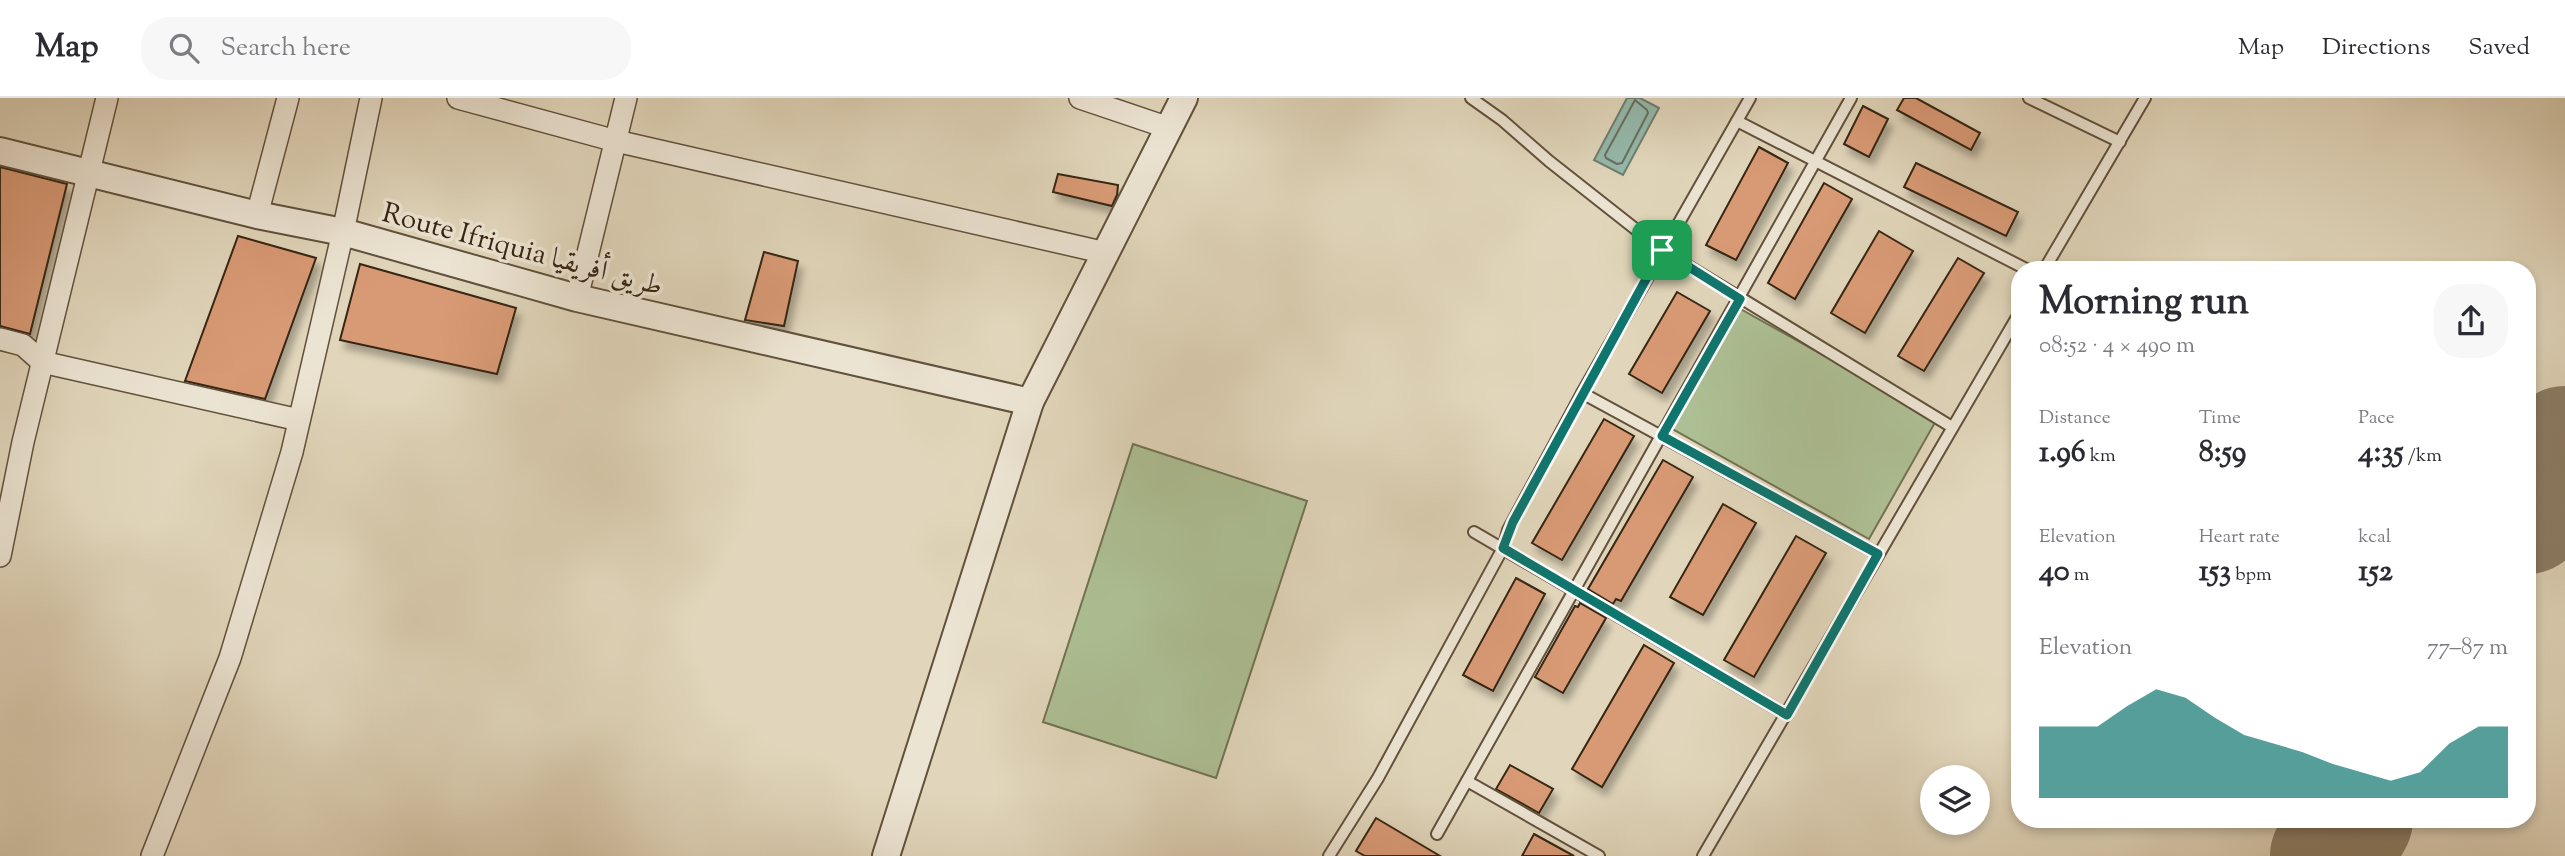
<!DOCTYPE html>
<html lang="en">
<head>
<meta charset="utf-8">
<style>
  :root { --surface:#fff; --page:#f7f7f7; --text:#2b2b33; --muted:#7c7c81; --line:#e1e1e2; --accent:#0f766e }
  body { margin:0; font-family:"Sorts Mill Goudy",Amiri,serif; background:var(--page); color:var(--text); height:100vh; display:flex; flex-direction:column; font-size:26px; white-space:nowrap }
  * { box-sizing:border-box; margin:0 }
  p { font-size:23px; color:var(--muted) }
  .icon { flex:none; width:38px; height:38px; fill:none; stroke:currentColor; stroke-width:2; stroke-linecap:round; stroke-linejoin:round }
  .map { position:relative; flex:1; overflow:hidden }
  .panel { position:absolute; left:2011px; top:163px; width:525px; height:567px; display:flex; flex-direction:column; background:var(--surface); border-radius:28px; box-shadow:0 4px 10px #0003 }
  .panel>* { flex:none }
  .buttons { position:absolute; left:1920px; top:667px; display:grid; gap:14px }
  .buttons a { display:grid; place-items:center; width:70px; height:70px; border-radius:50%; background:var(--surface); box-shadow:0 4px 10px #0003; font-size:35px }
  .pin { position:absolute; display:grid; place-items:center; width:60px; height:60px; color:#fff; margin:-30px; border-radius:14px; box-shadow:0 4px 10px #0006 }
  .round { display:grid; place-items:center; flex:none; width:74px; height:74px; border-radius:28px; background:var(--page) }
  .summary { display:flex; align-items:center; justify-content:space-between; height:119px; padding:0 28px }
  h1 { font-size:38px; font-weight:800; line-height:52px }
  .stats { display:grid; grid-template-columns:repeat(3,1fr); gap:10px; height:119px; padding:7px 28px }
  .stats div { display:grid; align-content:center }
  .stats b { font-size:30px; font-weight:800 }
  .stats small { font-size:19px; font-weight:400 }
  .stats p { font-size:19px }
  .chart { height:196px; padding:14px 28px }
  .chart p { display:flex; justify-content:space-between }
  .chart svg { width:100%; height:126px; margin-top:7px; fill:var(--accent); opacity:.7 }
  header { display:flex; align-items:center; gap:42px; box-sizing:border-box; height:98px; padding:0 35px; background:var(--surface); border-bottom:2px solid var(--line) }
  header strong { font-size:33px }
  nav { display:flex; gap:38px; margin-inline-start:auto; font-size:24px }
  .search { width:490px; height:63px; background:var(--page); display:flex; align-items:center; gap:18px; box-sizing:border-box; padding:0 24px; border-radius:28px; color:var(--muted); font-size:26px }
  .map>svg:first-child { display:block }
  .green { fill:#adbf94; stroke:#727253; stroke-width:2 }
  .water { fill:#95b9ac; stroke:#6f7e6e; stroke-width:2 }
  .lines { fill:none; stroke-linecap:round; stroke-linejoin:round }
  .shore { stroke:#666f5f; stroke-width:2 }
  .runway { stroke:#8c7e66; stroke-width:122 }
  .building { fill:#d89a74; stroke:#362512; stroke-width:2; filter:url(#shadow) }
  .service-casing { stroke:#61513c; stroke-width:14 }
  .minor-casing { stroke:#61513c; stroke-width:24 }
  .tertiary-casing { stroke:#61513c; stroke-width:30 }
  .service { stroke:#ece4d3; stroke-width:10 }
  .minor { stroke:#ece4d3; stroke-width:21 }
  .tertiary { stroke:#ece4d3; stroke-width:26 }
  .route-casing { stroke:#fff; stroke-width:14 }
  .route { stroke:#0f766e; stroke-width:9 }
  .labels { text-anchor:middle; stroke-width:7; stroke-linejoin:round; paint-order:stroke }
  .street-label { font-size:28px; fill:#362512; stroke:#ece4d3 }
</style>
</head>
<body>
<header>
<strong>Map</strong>
<div class="search"><svg class="icon" aria-label="search" viewBox="0 0 24 24"><circle cx="10" cy="10" r="6"/><path d="M15 15l6 6"/></svg>Search here</div>
<nav><a>Map</a><a>Directions</a><a>Saved</a></nav>
</header>
<div class="map">
<svg width="2565" height="758" viewBox="0 0 2565 758">
  <defs>
    <filter id="shadow"><feDropShadow dx="4.5" dy="8" stdDeviation="3.5" flood-color="#0004"/></filter>
  </defs>
  <rect width="100%" height="100%" fill="#e1d6bb"/>
  <filter id="stains"><feTurbulence type="fractalNoise" baseFrequency=".00286" numOctaves="4"/><feColorMatrix values="0 0 0 0 .2 0 0 0 0 .09 0 0 0 0 .02 0 0 0 .5 -.17"/></filter>
  <radialGradient id="worn" r=".72"><stop offset=".6" stop-color="#630" stop-opacity="0"/><stop offset="1" stop-color="#630" stop-opacity=".3"/></radialGradient>
  <g class="green">
    <path d="M1737 209 1937 321 1869 441 1669 329Z"/>
    <path d="M1133 346 1307 403 1216 680 1043 624Z"/>
  </g>
  <path class="water" d="M1627 0H1640L1659 10 1623 77 1594 62Z"/>
  <g class="lines">
    <path class="shore" d="M1635 2 1647 12 1648 15 1622 65 1617 66 1606 60 1605 57Z"/>
    <g class="runway">
      <path d="M2527 415 2565 349"/>
      <path d="M2331 758 2352 721"/>
    </g>
  </g>
  <g class="building">
    <path d="M1904 0H1916L1980 35 1971 52 1897 12Z"/>
    <path d="M1863 8 1888 21 1869 59 1844 46Z"/>
    <path d="M1759 49 1788 65 1736 162 1706 147Z"/>
    <path d="M1916 65 2018 114 2006 138 1904 89Z"/>
    <path d="M0 69 67 86 30 236 0 228Z"/>
    <path d="M1058 76 1118 87 1117 97 1112 108 1053 94Z"/>
    <path d="M1824 85 1852 101 1795 201 1768 185Z"/>
    <path d="M1879 133 1913 153 1865 235 1831 215Z"/>
    <path d="M238 138 316 160 265 301 185 283Z"/>
    <path d="M764 154 798 163 784 228 745 222Z"/>
    <path d="M1958 160 1984 175 1924 273 1898 258Z"/>
    <path d="M360 166 516 210 497 276 340 242Z"/>
    <path d="M1677 194 1710 213 1662 295 1629 276Z"/>
    <path d="M1604 321 1634 338 1562 462 1532 445Z"/>
    <path d="M1663 362 1693 379 1621 503 1616 501 1613 506 1588 491Z"/>
    <path d="M1723 406 1756 425 1703 517 1670 499Z"/>
    <path d="M1796 438 1826 455 1754 579 1724 562Z"/>
    <path d="M1516 480 1545 496 1493 593 1463 577Z"/>
    <path d="M1580 505 1606 520 1563 595 1535 579 1575 508 1578 509Z"/>
    <path d="M1644 547 1674 565 1602 689 1572 671Z"/>
    <path d="M1510 667 1553 691 1539 715 1496 691Z"/>
    <path d="M1376 720 1440 758H1365L1356 753Z"/>
    <path d="M1534 736 1574 758H1522Z"/>
  </g>
  <g class="lines">
    <defs>
      <g id="service">
        <path d="M1471 0 1502 22 1549 63 1662 152 1952 329"/>
        <path d="M2029 0 2120 44"/>
        <path d="M1737 23 2028 172"/>
        <path d="M2044 172 2145 0"/>
        <path d="M1582 295 1878 456"/>
        <path d="M1474 434 1787 617"/>
        <path d="M1467 683 1599 758"/>
        <path d="M1437 736 1851 0"/>
        <path d="M1329 758 1378 680 1503 450 1508 432 1582 295 1750 0"/>
        <path d="M1703 758 2020 214"/>
      </g>
      <g id="minor">
        <path d="M458 0 616 43 1106 155"/>
        <path d="M1080 0 1169 30"/>
        <path d="M257 117 288 0"/>
        <path d="M577 200 626 0"/>
        <path d="M0 241 23 247 42 264 299 322"/>
        <path d="M0 458 23 344 107 0"/>
        <path d="M152 758 230 560 292 354 343 134 371 0"/>
      </g>
      <g id="tertiary">
        <path d="M0 53 257 117 343 134 577 200 1030 304"/>
        <path d="M886 758 1030 304 1184 0"/>
      </g>
    </defs>
    <use href="#service" class="service-casing"/>
    <use href="#minor" class="minor-casing"/>
    <use href="#tertiary" class="tertiary-casing"/>
    <use href="#service" class="service"/>
    <use href="#minor" class="minor"/>
    <use href="#tertiary" class="tertiary"/>
  </g>
  <g class="lines">
    <defs>
      <path id="route" d="M1662 152 1740 201 1662 338 1878 456 1787 617 1503 450 1513 424Z"/>
    </defs>
    <use href="#route" class="route-casing"/>
    <use href="#route" class="route"/>
  </g>
  <g class="labels">
    <g class="street-label">
      <text transform="translate(523 150) rotate(15)" y="10">Route Ifriquia طريق أفريقيا</text>
    </g>
  </g>
  <rect width="100%" height="100%" filter="url(#stains)"/>
  <rect width="100%" height="100%" fill="url(#worn)"/>
</svg>
<div class="buttons">
<a><svg class="icon" aria-label="layers" viewBox="0 0 24 24"><path d="M12 4l9 5-9 5-9-5zM3 14l9 5 9-5"/></svg></a>
</div>
<div class="pin" style="left:1662px;top:152px;background:#1e9e55"><svg class="icon" aria-label="arrive" viewBox="0 0 24 24"><path d="M6 21V4h12l-3 4 3 4H6"/></svg></div>
<section class="panel">
<div class="summary"><div><h1>Morning run</h1><p>08:52 · 4 × 490 m</p></div><a class="round"><svg class="icon" aria-label="share" viewBox="0 0 24 24"><path d="M12 15V3M7 8l5-5 5 5M5 13v7h14v-7"/></svg></a></div>
<div class="stats">
<div><p>Distance</p><b>1.96<small> km</small></b></div>
<div><p>Time</p><b>8:59</b></div>
<div><p>Pace</p><b>4:35<small> /km</small></b></div>
</div>
<div class="stats">
<div><p>Elevation</p><b>40<small> m</small></b></div>
<div><p>Heart rate</p><b>153<small> bpm</small></b></div>
<div><p>kcal</p><b>152</b></div>
</div>
<div class="chart"><p><span>Elevation</span>77–87 m</p>
<svg viewBox="0 0 160 44" preserveAspectRatio="none"><path d="M0 44V19L10 19L20 19L30 12L40 6L50 9L60 16L70 22L80 25L90 28L100 32L110 35L120 38L130 35L140 25L150 19L160 19V44z"/></svg>
</div>
</section>
</div>
</body>
</html>
